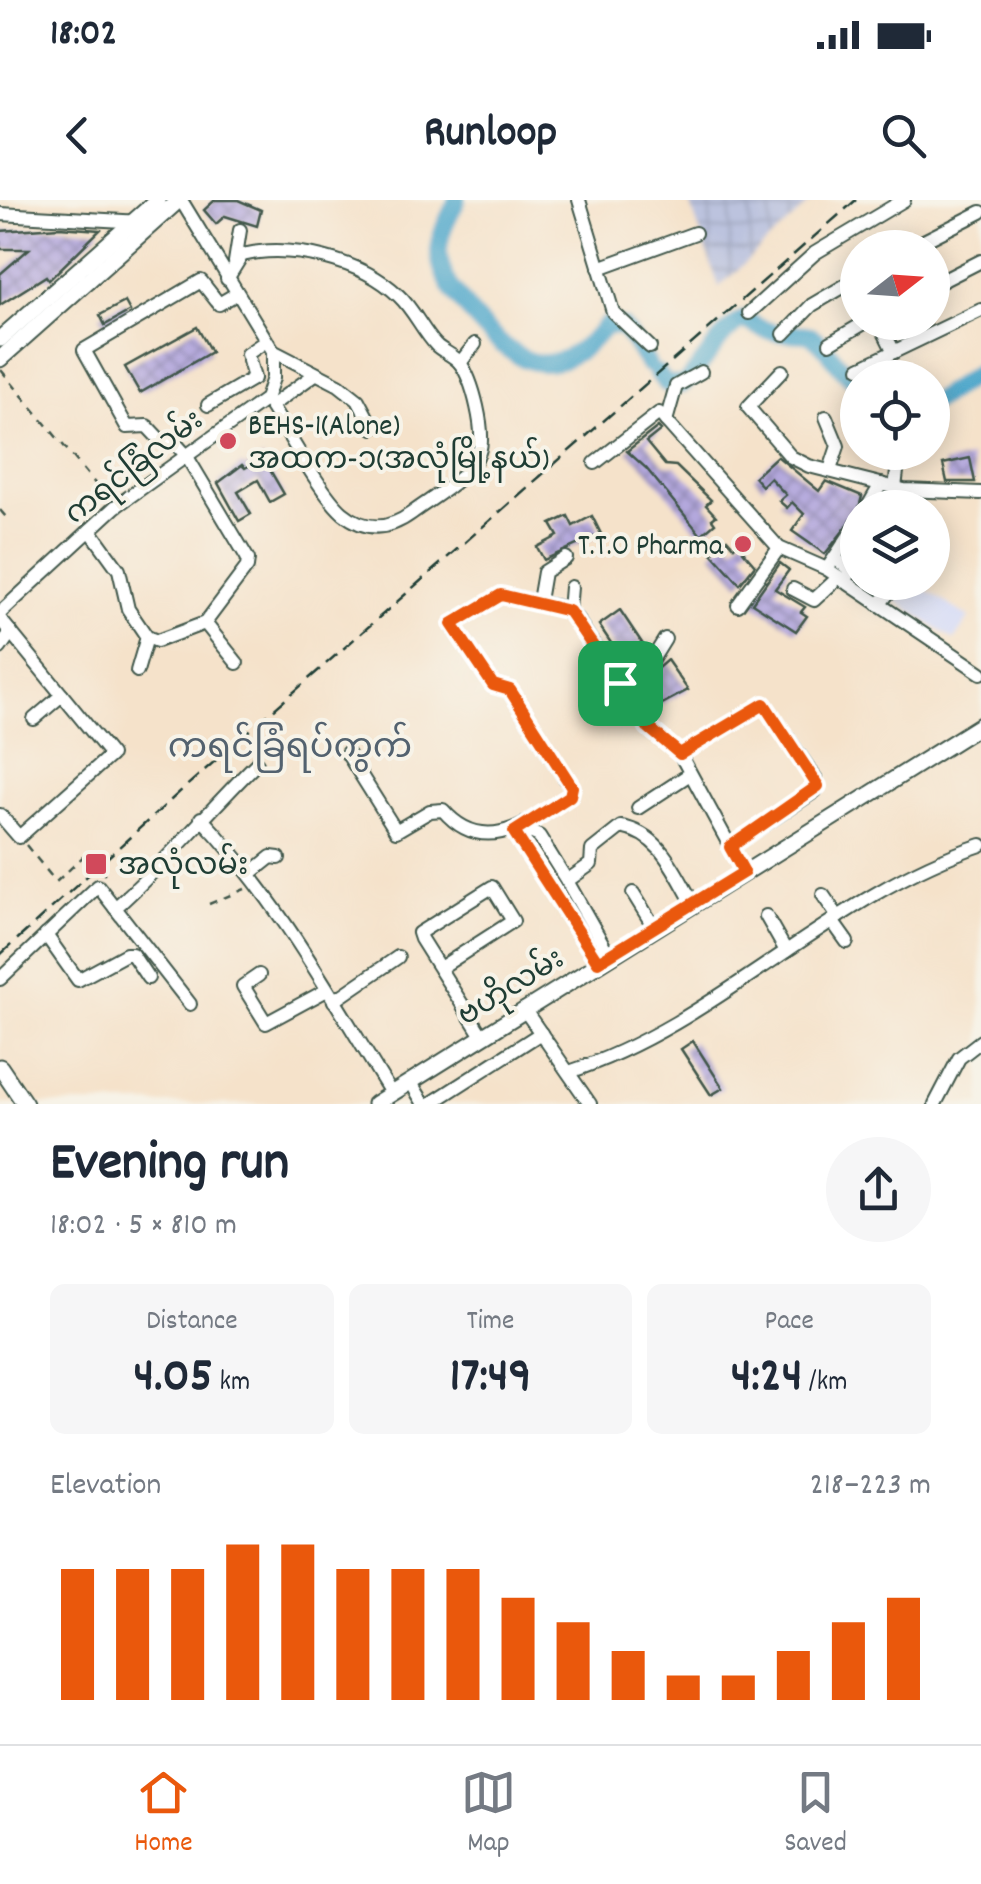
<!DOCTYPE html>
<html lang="en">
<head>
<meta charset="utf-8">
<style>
  :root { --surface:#fff; --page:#f6f6f7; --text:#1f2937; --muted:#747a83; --line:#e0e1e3; --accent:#ea580c }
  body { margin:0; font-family:Dekko,"Noto Sans Myanmar",sans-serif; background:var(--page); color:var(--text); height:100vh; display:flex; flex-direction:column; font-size:38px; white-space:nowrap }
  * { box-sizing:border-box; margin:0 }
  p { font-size:32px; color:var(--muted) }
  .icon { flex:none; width:55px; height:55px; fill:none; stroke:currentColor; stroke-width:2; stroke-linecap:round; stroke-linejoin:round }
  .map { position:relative; height:904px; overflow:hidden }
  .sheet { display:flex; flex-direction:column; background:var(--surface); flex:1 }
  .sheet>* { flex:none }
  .needle { width:65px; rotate:73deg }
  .controls { position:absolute; left:840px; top:30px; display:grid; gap:20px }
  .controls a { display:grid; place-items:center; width:110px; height:110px; border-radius:50%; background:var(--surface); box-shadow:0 5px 25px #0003; font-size:50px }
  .pin { position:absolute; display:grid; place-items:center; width:85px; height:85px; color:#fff; margin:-42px; border-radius:20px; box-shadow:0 5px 15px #0006 }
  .round { display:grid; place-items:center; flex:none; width:105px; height:105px; border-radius:52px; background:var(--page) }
  .head { display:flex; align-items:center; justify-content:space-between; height:170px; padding:0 50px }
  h1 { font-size:55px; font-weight:700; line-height:75px }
  .stats { display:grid; grid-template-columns:repeat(3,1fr); gap:15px; height:170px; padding:10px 50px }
  .stats div { display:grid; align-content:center; border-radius:15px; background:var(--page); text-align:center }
  .stats b { font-size:50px; font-weight:700 }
  .stats small { font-size:28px; font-weight:400 }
  .stats p { font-size:28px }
  .chart { height:280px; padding:20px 50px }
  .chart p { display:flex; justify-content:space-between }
  .chart svg { width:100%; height:180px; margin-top:10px; stroke:var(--accent); stroke-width:6 }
  .status { display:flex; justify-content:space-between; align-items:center; height:70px; padding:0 50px; background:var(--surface); direction:ltr }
  .status svg { height:28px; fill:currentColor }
  header { display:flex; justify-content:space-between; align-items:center; height:130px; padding:0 50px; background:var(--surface); font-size:45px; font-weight:700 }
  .dock { display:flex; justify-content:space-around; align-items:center; height:140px; border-top:2px solid var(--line); background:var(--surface); font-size:28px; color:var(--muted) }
  .dock a { display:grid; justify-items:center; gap:5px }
  .dock .on { color:var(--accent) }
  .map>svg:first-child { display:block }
  .built { fill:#d2d9f9 }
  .industrial { fill:url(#industrial-grid) }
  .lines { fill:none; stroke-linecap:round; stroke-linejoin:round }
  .river { stroke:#4ca6ca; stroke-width:18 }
  .building { fill:url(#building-cross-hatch) }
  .minor-casing { stroke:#3f564a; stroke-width:16 }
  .major-casing { stroke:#3f564a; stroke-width:19 }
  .path { stroke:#3f564a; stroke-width:2.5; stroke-dasharray:8 8; stroke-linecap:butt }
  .minor { stroke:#fff; stroke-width:12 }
  .major { stroke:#fff; stroke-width:15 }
  .rail { stroke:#1f3d34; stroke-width:2.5; stroke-dasharray:15 8; stroke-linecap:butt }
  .route-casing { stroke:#fff; stroke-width:20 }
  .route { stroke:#ea580c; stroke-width:12 }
  .poi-dot { fill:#d1495b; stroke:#f7f3e8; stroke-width:4 }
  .labels { text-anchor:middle; stroke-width:8; stroke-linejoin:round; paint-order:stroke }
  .poi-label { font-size:30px; fill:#1f3d34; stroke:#f7f3e8; text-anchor:start }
  .street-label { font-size:30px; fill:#1f3d34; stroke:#f7f3e8 }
  .quarter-label { font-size:35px; fill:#53626f; stroke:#f7f3e8 }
</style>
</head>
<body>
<div class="status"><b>18:02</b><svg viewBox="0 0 49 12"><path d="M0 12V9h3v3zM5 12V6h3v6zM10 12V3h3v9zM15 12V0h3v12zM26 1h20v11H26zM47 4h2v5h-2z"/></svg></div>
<header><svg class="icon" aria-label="back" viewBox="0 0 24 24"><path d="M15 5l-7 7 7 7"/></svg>Runloop<svg class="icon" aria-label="search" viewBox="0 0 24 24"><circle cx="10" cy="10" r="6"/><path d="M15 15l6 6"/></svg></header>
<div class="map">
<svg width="981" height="904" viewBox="0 0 981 904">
  <defs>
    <pattern id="industrial-grid" width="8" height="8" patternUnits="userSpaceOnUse" patternTransform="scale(2.5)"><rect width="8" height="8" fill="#bcc3de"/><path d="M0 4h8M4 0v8" fill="none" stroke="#a1a8bf"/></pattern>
    <pattern id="building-cross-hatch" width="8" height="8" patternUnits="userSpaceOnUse" patternTransform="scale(2.5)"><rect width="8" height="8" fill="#b4a8dd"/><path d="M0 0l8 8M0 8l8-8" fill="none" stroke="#928ab4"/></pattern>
  </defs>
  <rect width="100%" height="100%" fill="#f7f3e8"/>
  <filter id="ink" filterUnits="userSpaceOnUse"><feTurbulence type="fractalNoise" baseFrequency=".01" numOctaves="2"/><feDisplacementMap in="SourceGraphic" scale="20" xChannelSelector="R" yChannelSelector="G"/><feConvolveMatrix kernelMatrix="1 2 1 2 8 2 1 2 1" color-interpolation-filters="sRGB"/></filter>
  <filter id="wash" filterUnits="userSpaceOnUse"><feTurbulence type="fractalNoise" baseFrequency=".0048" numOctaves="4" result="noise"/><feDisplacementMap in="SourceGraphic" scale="40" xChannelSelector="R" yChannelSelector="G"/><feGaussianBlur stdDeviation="2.25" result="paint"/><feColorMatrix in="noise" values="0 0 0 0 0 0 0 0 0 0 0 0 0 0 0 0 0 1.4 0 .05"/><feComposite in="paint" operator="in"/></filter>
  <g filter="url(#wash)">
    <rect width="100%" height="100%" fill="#f5e2ca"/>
    <path class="built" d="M902 383H916L969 418 954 440 892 398Z"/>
    <path class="industrial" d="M689 0H813L719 87Z"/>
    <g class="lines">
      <g class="river">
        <path d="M457 0C450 16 439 32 439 51 439 77 459 99 475 118 522 171 556 182 607 125L623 127 648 164"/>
        <path d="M657 173 667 184 682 185C705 167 719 130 745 119 775 142 801 128 813 137 830 148 839 171 858 183"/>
        <path d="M932 203 981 171"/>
      </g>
    </g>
    <g id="blocks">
      <g class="building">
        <path d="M215 0H238L261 10 257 26 225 16 216 24 204 10Z"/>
        <path d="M59 27 100 30 49 80 46 76 0 105V74L29 49H0V31Z"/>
        <path d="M125 102 130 111 105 125 100 115Z"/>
        <path d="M197 127 211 152 140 193 125 167Z"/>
        <path d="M658 227 661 230 646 242 665 265 676 266 711 300 706 305 716 316 712 319 715 323 701 335 646 268 627 251Z"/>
        <path d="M777 256 819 291 826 281 862 296 858 312 825 354 792 331 804 314 792 302 787 308 779 301 786 295 770 278 762 286 754 277Z"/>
        <path d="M263 258 284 294 270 302 258 280 238 292 251 314 239 321 218 283 242 265 245 268Z"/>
        <path d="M970 258 975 282H947L943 264Z"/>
        <path d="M568 316 573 326 592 316 601 334 544 360 537 347 558 336 551 324Z"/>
        <path d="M744 336 751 344 743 351 755 365 740 384 712 353 727 339 734 347Z"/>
        <path d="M780 363 789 370 775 389 805 407 801 412 807 416 796 431 752 403Z"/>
        <path d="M620 410 646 449 625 464 599 425Z"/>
        <path d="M667 460 688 490 658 506 643 481Z"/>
        <path d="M693 841 723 888 711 895 681 849Z"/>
      </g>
    </g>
  </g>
  <g filter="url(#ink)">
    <use href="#blocks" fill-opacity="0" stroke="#3f564a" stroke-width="2.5"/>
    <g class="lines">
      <defs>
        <g id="minor">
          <path d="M181 0 273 151 339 185 358 200 373 228"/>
          <path d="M579 0 613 112 650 147"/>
          <path d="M0 14 141 22"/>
          <path d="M910 48 981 12"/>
          <path d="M235 62 240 30"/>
          <path d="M599 68 695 33"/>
          <path d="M227 79 242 55C290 43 362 60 399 96 414 110 422 130 436 145 443 152 454 155 460 163 473 180 486 232 479 252 470 278 433 297 412 313 389 330 366 332 343 313 319 292 286 228 266 199"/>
          <path d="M932 86 981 61"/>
          <path d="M749 113 815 53 904 0"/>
          <path d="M879 122 894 152"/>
          <path d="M784 134 812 105 858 78"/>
          <path d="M830 143 866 122"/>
          <path d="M460 163 475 144"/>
          <path d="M860 168 981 110"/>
          <path d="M782 171 748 207 791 257 809 266 904 290 981 293"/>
          <path d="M208 205 254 178 247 154 266 141"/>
          <path d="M271 206 314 175"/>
          <path d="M826 217 838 246 830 270"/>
          <path d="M666 221 676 186 701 172"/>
          <path d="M595 263 659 213 779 348 827 369 981 473"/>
          <path d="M895 288 898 263"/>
          <path d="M867 308 881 284"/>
          <path d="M90 330 119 370 128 409 147 437 157 441 205 423 247 367 248 359 186 255 175 243 162 242 147 226 127 227 84 150 201 81 219 104 236 94"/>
          <path d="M835 358 851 371 845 382"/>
          <path d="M827 369 858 322"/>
          <path d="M793 389 814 400 839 377"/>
          <path d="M539 401 544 372 566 358"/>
          <path d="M738 405 779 348"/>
          <path d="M879 405 897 382"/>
          <path d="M569 411 571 387"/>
          <path d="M0 413 115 307 266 199 273 178V151"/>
          <path d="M0 419 111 555 19 637 0 615"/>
          <path d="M205 423 237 463"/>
          <path d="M0 448 11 432"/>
          <path d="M137 471 147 437"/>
          <path d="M620 483 652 460 665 439"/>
          <path d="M34 519 62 495"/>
          <path d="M347 553 396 631 430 611 443 610C484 658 529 622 570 596L571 587 510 491 493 485 452 424 501 395 560 407 576 418 648 527 680 554 744 672"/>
          <path d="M680 554 764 504 816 579 815 591 730 647"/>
          <path d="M638 608 690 574"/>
          <path d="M201 618C279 700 332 798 391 893"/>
          <path d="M514 632 598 762"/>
          <path d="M520 638 530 632 539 636 567 681"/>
          <path d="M251 673 271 657 279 658"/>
          <path d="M633 693 654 727"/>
          <path d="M823 695 838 717"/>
          <path d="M115 708C166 663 208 611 257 563"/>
          <path d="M766 716 786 751"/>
          <path d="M832 721 847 742"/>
          <path d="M46 735 78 780 126 754H132L148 778"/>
          <path d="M609 755 567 681 591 664 592 650 621 627C661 634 674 671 693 703"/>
          <path d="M440 768 513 721 492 687 419 733 421 739 482 836"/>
          <path d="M259 775 243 786 266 823 327 790"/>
          <path d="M0 779 98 686 190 804"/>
          <path d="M334 801 398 757"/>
          <path d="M524 809 590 904"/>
          <path d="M569 872C719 823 830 695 981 645"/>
          <path d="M410 881 424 904"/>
          <path d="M430 904 541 833"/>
          <path d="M935 904 959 858 981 841"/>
        </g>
        <g id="major">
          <path d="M0 139 158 0"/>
          <path d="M0 159 179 0"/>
          <path d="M0 867 25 904"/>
          <path d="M375 904 981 525"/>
        </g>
      </defs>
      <use href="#minor" class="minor-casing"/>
      <use href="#major" class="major-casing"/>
      <g class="path">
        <path d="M1 170 107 298"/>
        <path d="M0 310 6 317"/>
        <path d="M26 645 56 682 88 652 107 678"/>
        <path d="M209 704 245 689"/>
      </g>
      <use href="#minor" class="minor"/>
      <use href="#major" class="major"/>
      <path class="rail" d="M0 755 183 589 856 0"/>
    </g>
  </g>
  <g class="lines" filter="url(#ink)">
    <defs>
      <path id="route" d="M501 395 569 411 648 527 680 554 764 504 818 586 730 647 744 672 598 762 514 632 570 596 572 587 510 490 493 485 452 424Z"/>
    </defs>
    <use href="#route" class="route-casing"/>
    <use href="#route" class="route"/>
  </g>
  <g class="poi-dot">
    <circle cx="228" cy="241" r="10"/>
    <circle cx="743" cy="344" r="10"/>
    <rect x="84" y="652" width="24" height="24" rx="5"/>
  </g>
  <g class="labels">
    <g class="poi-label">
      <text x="248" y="234">BEHS-1(Alone)<tspan x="248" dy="34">အထက-၁(အလုံမြို့နယ်)</tspan></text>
      <text x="723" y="354" text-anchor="end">T.T.O Pharma</text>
      <text x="118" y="674">အလုံလမ်း</text>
    </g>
    <g class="street-label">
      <text transform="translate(133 266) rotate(-38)" y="10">ကရင်ခြံလမ်း</text>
      <text transform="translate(510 786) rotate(-32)" y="10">ဗဟိုလမ်း</text>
    </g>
    <g class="quarter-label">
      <text x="290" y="557">ကရင်ခြံရပ်ကွက်</text>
    </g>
  </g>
</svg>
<div class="controls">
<a><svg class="needle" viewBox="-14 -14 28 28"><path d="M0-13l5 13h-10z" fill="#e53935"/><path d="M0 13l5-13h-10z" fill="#747a83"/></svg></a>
<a><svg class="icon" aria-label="locate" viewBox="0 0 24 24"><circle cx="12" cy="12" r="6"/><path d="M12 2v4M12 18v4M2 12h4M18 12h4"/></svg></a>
<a><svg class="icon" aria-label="layers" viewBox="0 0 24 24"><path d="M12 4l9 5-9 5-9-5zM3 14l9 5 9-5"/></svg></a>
</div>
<div class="pin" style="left:620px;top:483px;background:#1e9e55"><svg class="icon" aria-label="arrive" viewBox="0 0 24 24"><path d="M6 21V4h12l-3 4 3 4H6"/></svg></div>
</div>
<section class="sheet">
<div class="head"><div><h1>Evening run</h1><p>18:02 · 5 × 810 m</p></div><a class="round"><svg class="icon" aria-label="share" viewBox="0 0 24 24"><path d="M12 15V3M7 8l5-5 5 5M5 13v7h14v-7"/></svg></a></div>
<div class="stats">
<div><p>Distance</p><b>4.05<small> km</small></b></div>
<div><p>Time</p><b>17:49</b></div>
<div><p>Pace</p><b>4:24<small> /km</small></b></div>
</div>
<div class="chart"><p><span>Elevation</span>218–223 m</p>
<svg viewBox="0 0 160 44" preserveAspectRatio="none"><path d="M5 44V12M15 44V12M25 44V12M35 44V6M45 44V6M55 44V12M65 44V12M75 44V12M85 44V19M95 44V25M105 44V32M115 44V38M125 44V38M135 44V32M145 44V25M155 44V19"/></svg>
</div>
</section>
<nav class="dock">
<a class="on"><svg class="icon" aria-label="home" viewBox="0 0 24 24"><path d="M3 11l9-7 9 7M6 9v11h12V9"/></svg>Home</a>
<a><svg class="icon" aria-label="map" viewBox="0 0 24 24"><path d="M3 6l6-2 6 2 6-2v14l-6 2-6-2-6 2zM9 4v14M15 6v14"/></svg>Map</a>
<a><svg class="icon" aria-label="saved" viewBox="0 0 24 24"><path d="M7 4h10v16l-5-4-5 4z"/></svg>Saved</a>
</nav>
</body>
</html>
